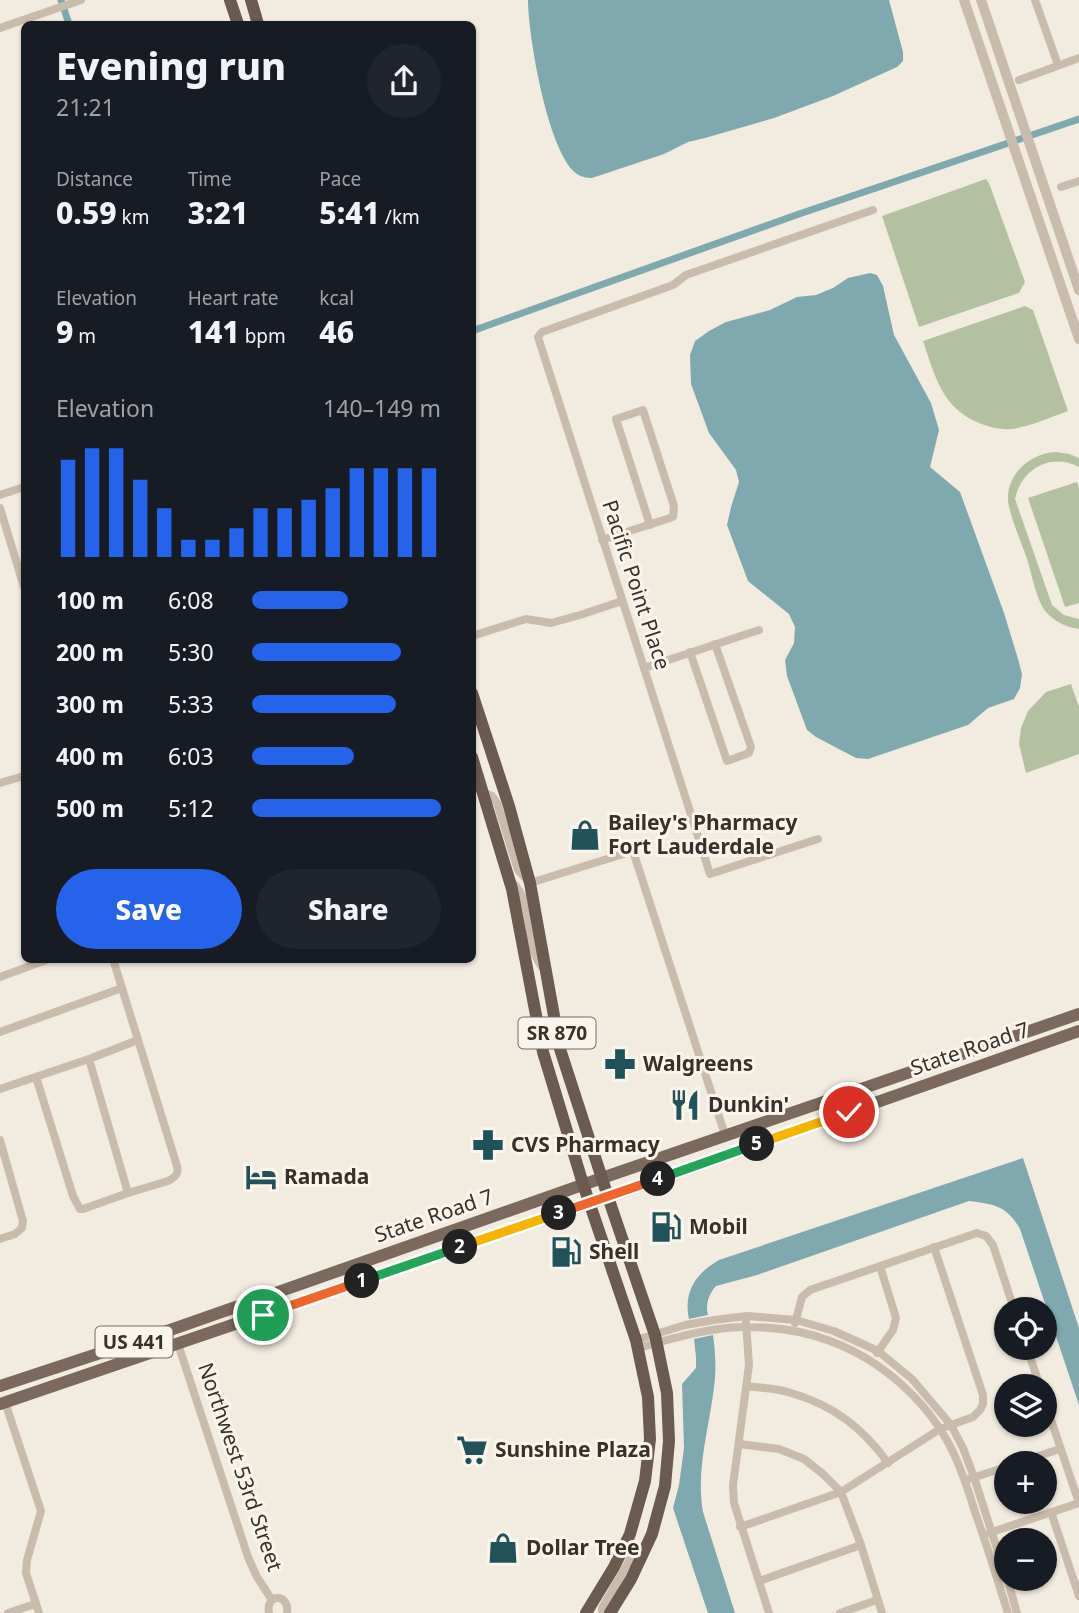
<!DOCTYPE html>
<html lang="en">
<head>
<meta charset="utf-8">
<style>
  :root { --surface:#171b24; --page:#20242c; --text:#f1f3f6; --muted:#9ea1a6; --accent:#2563eb }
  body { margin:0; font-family:"Noto Sans",sans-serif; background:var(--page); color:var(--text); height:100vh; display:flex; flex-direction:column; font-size:26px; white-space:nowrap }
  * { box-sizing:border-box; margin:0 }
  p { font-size:23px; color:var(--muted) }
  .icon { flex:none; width:38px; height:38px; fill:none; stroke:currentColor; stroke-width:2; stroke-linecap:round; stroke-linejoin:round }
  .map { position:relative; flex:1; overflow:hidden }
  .panel { position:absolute; left:21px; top:21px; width:455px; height:942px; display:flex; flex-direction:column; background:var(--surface); border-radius:10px; box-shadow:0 2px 5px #0004 }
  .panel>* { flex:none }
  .buttons { position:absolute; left:994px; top:1297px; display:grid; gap:14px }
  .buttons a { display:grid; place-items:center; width:63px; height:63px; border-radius:50%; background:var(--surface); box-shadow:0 2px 5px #0004; font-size:35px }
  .pin { position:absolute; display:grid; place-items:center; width:60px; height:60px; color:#fff; margin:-30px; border:4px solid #fff; border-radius:50%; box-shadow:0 2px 7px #0007 }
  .km { position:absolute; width:35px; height:35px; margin:-18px; border-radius:50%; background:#222; color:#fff; font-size:19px; line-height:35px; text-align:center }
  .round { display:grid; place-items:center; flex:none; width:74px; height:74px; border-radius:37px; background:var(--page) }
  .overview { display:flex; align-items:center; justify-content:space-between; height:119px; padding:0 35px }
  h1 { font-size:38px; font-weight:800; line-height:52px }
  .metrics { display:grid; grid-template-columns:repeat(3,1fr); gap:10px; height:119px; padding:7px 35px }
  .metrics div { display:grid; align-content:center }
  .metrics b { font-size:30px; font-weight:800 }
  .metrics small { font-size:19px; font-weight:400 }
  .metrics p { font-size:19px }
  .chart { height:196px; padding:14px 35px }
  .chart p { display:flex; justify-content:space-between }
  .chart svg { width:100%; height:126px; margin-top:7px; stroke:var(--accent); stroke-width:6 }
  .primary-button { display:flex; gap:14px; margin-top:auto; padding:14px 35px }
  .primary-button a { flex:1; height:80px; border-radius:42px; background:var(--accent); color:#fff; font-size:28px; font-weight:800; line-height:80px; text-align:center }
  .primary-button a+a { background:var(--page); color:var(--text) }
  ul { padding:0 35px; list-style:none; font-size:23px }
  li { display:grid; grid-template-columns:112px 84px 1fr; align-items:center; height:52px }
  li i { height:18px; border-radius:9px; background:var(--accent) }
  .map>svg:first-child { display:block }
  .green { fill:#b3c1a0 }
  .water { fill:#7fa9af }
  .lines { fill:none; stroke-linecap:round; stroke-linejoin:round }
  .canal { stroke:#7fa9af; stroke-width:7 }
  .minor { stroke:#cabcac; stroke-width:8 }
  .tertiary { stroke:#cabcac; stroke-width:10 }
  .primary { stroke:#7a695c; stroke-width:12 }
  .trunk { stroke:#6a5a4f; stroke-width:12 }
  .split-1-casing { stroke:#fff; stroke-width:14 }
  .split-2-casing { stroke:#fff; stroke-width:14 }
  .split-3-casing { stroke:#fff; stroke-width:14 }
  .split-4-casing { stroke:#fff; stroke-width:14 }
  .split-5-casing { stroke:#fff; stroke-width:14 }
  .split-6-casing { stroke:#fff; stroke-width:14 }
  .split-1 { stroke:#f0652b; stroke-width:9 }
  .split-2 { stroke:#22a559; stroke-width:9 }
  .split-3 { stroke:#f5b400; stroke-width:9 }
  .split-4 { stroke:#f0652b; stroke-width:9 }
  .split-5 { stroke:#22a559; stroke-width:9 }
  .split-6 { stroke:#f5b400; stroke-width:9 }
  .labels { text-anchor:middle; stroke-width:6; stroke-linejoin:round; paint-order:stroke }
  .shield { fill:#faf5ec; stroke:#736b64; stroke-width:2 }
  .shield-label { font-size:19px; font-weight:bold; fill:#39302a }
  .street-label { font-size:21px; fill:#39302a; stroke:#faf5ec }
  .poi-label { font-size:21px; font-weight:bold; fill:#39302a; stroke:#faf5ec; text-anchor:start }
</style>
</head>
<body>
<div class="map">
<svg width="1079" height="1613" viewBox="0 0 1079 1613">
  <rect width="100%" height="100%" fill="#f2ebe0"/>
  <g class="green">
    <path d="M986 179 989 183 1025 282 1019 293 919 327 882 216Z"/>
    <path d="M1025 306 1033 310 1068 411C1051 417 1029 427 1011 429 1000 430 990 427 979 423 942 408 935 376 923 341Z"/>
    <path d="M1056 452 1069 454 1079 458V467C1051 452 1021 469 1015 499L1052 605 1064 615 1079 619V629C1066 627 1055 622 1046 612 1037 601 1032 576 1028 562 1023 546 1009 515 1008 500 1007 473 1031 453 1056 452Z"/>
    <path d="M1077 482 1079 489V603L1065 607 1028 498Z"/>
    <path d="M1071 684 1079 707V754L1026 773 1019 744 1021 728 1028 711 1046 692Z"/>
  </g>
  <g class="water">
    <path d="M528 0H889L903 52V61L897 67 833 96 774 118 705 138 688 142 664 154 592 178C587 178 582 177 577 174 548 154 528 35 528 0Z"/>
    <path d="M870 273 877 275 883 286 894 335 931 403 939 430 930 467 960 492 1004 613 1018 659 1022 674 1020 688 1014 699 988 708 968 725 868 759 856 758 816 737 807 730 787 676 785 660 794 643 795 627 789 614 748 581 727 525 731 507 739 482 736 470 709 433 691 384 690 355 695 341 709 331 726 322 770 310 797 297 816 295 833 288 848 278Z"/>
    <path d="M1023 1158 1079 1328V1405L1020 1229C1007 1206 994 1204 969 1201L757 1275 716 1286C709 1294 705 1304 708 1315L689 1319C683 1292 696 1273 719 1260Z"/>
    <path d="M713 1335C715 1350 716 1363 715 1378 711 1423 695 1468 703 1512L735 1613H708L673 1508 679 1485 684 1448 682 1384 696 1368V1357L694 1339Z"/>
  </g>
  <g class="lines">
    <g class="canal">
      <path d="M61 0 69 24"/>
      <path d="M472 331 799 214 1079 119"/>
    </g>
    <g class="minor">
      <path d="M1035 0 1058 65"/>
      <path d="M0 28 81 0"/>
      <path d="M1019 80 1079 58"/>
      <path d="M1061 187 1079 181"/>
      <path d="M0 495 24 487"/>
      <path d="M0 508 24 587"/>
      <path d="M602 540 673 517 674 506 643 410 616 419 650 525"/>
      <path d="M472 636 526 619 551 623 580 615 622 601"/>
      <path d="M690 652 727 761 749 753 751 747 715 644"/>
      <path d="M644 668 759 630"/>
      <path d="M0 783 24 776"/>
      <path d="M484 793 492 796 497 803 518 870 530 883 633 851 725 1135"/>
      <path d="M818 839 710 874 538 337 542 332 673 285 686 275 873 210"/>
      <path d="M512 882C535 903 524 941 541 966L546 965"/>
      <path d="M0 977 49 959"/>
      <path d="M0 1032 122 988"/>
      <path d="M89 1059 128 1193"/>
      <path d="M36 1077 73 1196 80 1209H83L128 1193 168 1181C175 1177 179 1174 177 1166L113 959"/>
      <path d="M0 1089 89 1059 138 1040"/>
      <path d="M0 1140 23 1221 22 1228 15 1234 0 1239"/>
      <path d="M746 1322 749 1365 733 1485 734 1503 769 1613"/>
      <path d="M795 1323 802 1297 810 1290 977 1233 986 1236 993 1245 1014 1309"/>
      <path d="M636 1340 685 1325 714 1320 747 1316 796 1320 834 1331 878 1351 912 1379 951 1425 963 1448 974 1477 1006 1577"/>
      <path d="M178 1344 248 1557 257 1577 272 1600"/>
      <path d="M638 1348C670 1339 714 1326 747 1327 775 1327 804 1331 830 1341 882 1360 929 1402 953 1452 962 1471 969 1492 975 1512 987 1545 997 1579 1008 1613"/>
      <path d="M1027 1348 1040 1386"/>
      <path d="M877 1353 893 1330 896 1318 880 1266"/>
      <path d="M747 1386C761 1388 777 1388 791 1393 833 1405 863 1428 888 1463"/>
      <path d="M5 1402 41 1511 27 1560 26 1573 39 1613"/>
      <path d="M1045 1402 1079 1503"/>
      <path d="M739 1444 779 1449 804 1459 823 1474 841 1492 861 1545 882 1613"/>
      <path d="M1017 1463 1060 1449"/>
      <path d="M969 1479 1006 1467"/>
      <path d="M1051 1512 1079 1596"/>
      <path d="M740 1527 841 1492 940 1429 973 1417 980 1410 983 1404V1395L934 1247"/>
      <path d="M989 1533 1079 1503"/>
      <path d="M1007 1578 1017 1613"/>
      <path d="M759 1581 861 1545"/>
      <path d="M8 1613 35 1604"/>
      <path d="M269 1613C265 1593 290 1593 287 1613"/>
      <path d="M602 1613V1608L628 1563 633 1551 630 1534"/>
      <path d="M840 1613 877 1600"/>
    </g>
    <g class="tertiary">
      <path d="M964 0 1079 339"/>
      <path d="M981 0 1079 290"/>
    </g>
    <g class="primary">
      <path d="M0 1386 173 1329 602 1178 1079 1014"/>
      <path d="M0 1404 608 1197 1079 1031"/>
    </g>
    <g class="trunk">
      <path d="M230 0 238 24"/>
      <path d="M251 0 258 24"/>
      <path d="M472 693 509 806 530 883 560 1049 608 1197 655 1335 667 1393 669 1441 665 1486 652 1534 631 1579 610 1613"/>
      <path d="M472 757 512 889 543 1052 583 1184 636 1340 648 1397 650 1439 645 1481 630 1534 614 1567 586 1613"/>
    </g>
  </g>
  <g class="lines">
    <defs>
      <path id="split-1" d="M263 1315 362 1281"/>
      <path id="split-2" d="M362 1281 460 1247"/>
      <path id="split-3" d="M460 1247 559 1213"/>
      <path id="split-4" d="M559 1213 658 1179"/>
      <path id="split-5" d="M658 1179 757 1144"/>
      <path id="split-6" d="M757 1144 849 1112"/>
    </defs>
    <use href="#split-1" class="split-1-casing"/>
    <use href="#split-2" class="split-2-casing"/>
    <use href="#split-3" class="split-3-casing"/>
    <use href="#split-4" class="split-4-casing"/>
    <use href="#split-5" class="split-5-casing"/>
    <use href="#split-6" class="split-6-casing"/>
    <use href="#split-1" class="split-1"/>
    <use href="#split-2" class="split-2"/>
    <use href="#split-3" class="split-3"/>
    <use href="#split-4" class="split-4"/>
    <use href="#split-5" class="split-5"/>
    <use href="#split-6" class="split-6"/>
  </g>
  <defs>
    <symbol id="shop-bare" viewBox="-9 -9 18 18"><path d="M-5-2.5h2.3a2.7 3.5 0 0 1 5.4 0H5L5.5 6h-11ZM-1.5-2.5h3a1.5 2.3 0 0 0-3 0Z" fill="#215159" stroke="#faf5ec" stroke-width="2.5" paint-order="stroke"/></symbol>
    <symbol id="pharmacy-bare" viewBox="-9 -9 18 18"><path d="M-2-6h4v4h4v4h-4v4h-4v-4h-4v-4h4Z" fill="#215159" stroke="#faf5ec" stroke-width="2.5" paint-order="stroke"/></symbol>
    <symbol id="restaurant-bare" viewBox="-9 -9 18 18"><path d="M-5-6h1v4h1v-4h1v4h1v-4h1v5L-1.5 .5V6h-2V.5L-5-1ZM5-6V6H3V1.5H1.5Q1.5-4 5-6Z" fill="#215159" stroke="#faf5ec" stroke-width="2.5" paint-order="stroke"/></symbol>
    <symbol id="hotel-bare" viewBox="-9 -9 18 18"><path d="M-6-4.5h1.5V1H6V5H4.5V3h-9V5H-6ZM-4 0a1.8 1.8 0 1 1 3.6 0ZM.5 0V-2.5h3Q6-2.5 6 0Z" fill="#215159" stroke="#faf5ec" stroke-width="2.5" paint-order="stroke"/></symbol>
    <symbol id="fuel-bare" viewBox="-9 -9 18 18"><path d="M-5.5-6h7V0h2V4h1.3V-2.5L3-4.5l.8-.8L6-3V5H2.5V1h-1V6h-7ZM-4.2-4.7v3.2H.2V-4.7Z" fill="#215159" stroke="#faf5ec" stroke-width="2.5" paint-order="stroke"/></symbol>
    <symbol id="supermarket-bare" viewBox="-9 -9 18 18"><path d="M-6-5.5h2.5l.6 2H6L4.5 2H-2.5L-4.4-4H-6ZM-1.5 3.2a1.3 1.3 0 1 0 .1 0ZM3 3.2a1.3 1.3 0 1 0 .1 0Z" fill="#215159" stroke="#faf5ec" stroke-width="2.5" paint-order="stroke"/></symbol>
  </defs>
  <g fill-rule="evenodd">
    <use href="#shop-bare" x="563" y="813" width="44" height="44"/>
    <use href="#pharmacy-bare" x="598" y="1042" width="44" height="44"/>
    <use href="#restaurant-bare" x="663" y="1083" width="44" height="44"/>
    <use href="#pharmacy-bare" x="466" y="1123" width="44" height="44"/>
    <use href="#hotel-bare" x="239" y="1155" width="44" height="44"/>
    <use href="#fuel-bare" x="644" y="1205" width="44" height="44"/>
    <use href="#fuel-bare" x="544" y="1230" width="44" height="44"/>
    <use href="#supermarket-bare" x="450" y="1428" width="44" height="44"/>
    <use href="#shop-bare" x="481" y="1526" width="44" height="44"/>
  </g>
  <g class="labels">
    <g class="shield">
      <rect x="518.5" y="1017.5" width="77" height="31" rx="5"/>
      <rect x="95.5" y="1326.5" width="77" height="31" rx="5"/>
    </g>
    <g class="shield-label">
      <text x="557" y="1040">SR 870</text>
      <text x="134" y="1349">US 441</text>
    </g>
    <g class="street-label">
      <text transform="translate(636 585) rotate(72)" y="7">Pacific Point Place</text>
      <text transform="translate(970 1049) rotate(-19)" y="7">State Road 7</text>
      <text transform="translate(434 1216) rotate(-19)" y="7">State Road 7</text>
      <text transform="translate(240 1467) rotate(71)" y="7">Northwest 53rd Street</text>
    </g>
    <g class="poi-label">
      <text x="608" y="830">Bailey's Pharmacy<tspan x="608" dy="24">Fort Lauderdale</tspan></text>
      <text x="643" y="1071">Walgreens</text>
      <text x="708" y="1112">Dunkin'</text>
      <text x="511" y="1152">CVS Pharmacy</text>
      <text x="284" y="1184">Ramada</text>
      <text x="689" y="1234">Mobil</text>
      <text x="589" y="1259">Shell</text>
      <text x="495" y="1457">Sunshine Plaza</text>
      <text x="526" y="1555">Dollar Tree</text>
    </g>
  </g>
</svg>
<div class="buttons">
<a><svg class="icon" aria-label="locate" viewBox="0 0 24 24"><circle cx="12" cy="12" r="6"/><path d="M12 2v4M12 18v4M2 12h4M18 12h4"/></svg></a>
<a><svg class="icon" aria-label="layers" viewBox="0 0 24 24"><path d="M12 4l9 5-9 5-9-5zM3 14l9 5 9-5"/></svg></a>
<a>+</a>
<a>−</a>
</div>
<div class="pin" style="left:263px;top:1315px;background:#1e9e55"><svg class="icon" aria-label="arrive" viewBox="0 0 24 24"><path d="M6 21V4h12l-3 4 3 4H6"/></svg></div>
<div class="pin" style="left:849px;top:1112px;background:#d93025"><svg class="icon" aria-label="check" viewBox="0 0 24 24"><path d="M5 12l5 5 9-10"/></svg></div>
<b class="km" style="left:362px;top:1281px">1</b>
<b class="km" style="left:460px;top:1247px">2</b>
<b class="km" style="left:559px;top:1213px">3</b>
<b class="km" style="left:658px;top:1179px">4</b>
<b class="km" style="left:757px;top:1144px">5</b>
<section class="panel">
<div class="overview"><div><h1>Evening run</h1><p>21:21</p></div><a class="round"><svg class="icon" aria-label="share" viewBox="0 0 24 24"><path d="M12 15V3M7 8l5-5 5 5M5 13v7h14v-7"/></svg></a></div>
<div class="metrics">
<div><p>Distance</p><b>0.59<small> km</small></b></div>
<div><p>Time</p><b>3:21</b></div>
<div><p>Pace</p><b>5:41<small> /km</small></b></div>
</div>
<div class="metrics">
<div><p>Elevation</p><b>9<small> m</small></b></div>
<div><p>Heart rate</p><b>141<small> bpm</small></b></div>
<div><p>kcal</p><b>46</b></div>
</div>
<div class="chart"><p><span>Elevation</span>140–149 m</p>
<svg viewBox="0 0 160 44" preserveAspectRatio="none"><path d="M5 44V10M15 44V6M25 44V6M35 44V17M45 44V27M55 44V38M65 44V38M75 44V34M85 44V27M95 44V27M105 44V24M115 44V20M125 44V13M135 44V13M145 44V13M155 44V13"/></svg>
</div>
<ul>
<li><b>100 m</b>6:08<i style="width:51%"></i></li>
<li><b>200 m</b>5:30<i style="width:79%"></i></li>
<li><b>300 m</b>5:33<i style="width:76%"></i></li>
<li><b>400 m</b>6:03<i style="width:54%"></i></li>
<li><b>500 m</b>5:12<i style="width:100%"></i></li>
</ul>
<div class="primary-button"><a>Save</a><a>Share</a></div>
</section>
</div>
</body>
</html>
